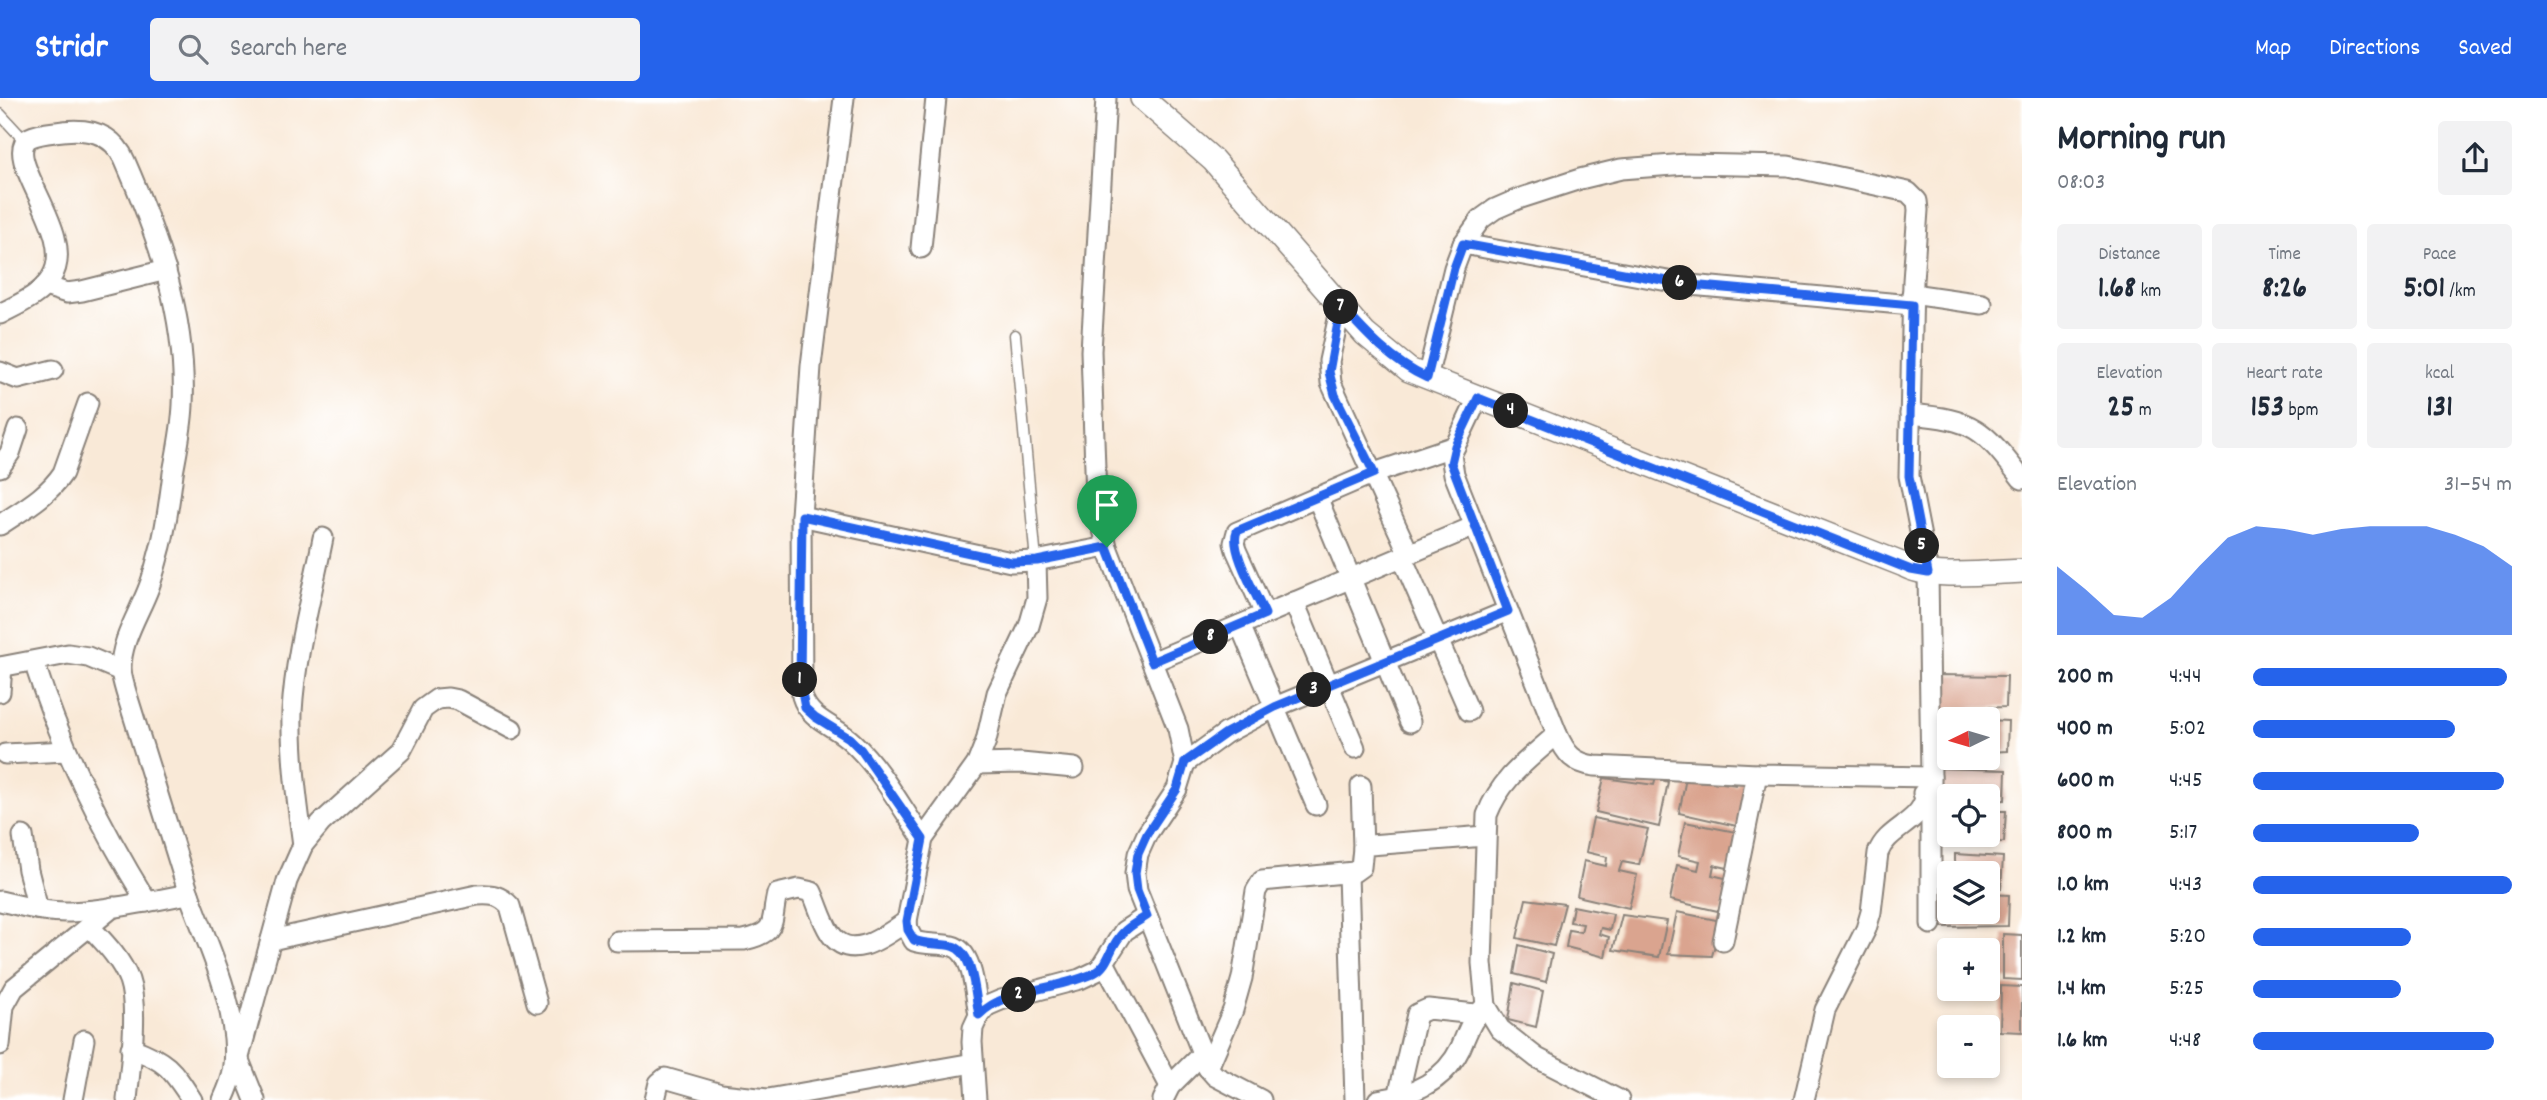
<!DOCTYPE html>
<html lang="en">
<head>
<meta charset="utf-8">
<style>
  :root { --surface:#fff; --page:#f2f2f3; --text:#1f2937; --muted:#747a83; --accent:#2563eb }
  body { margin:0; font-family:Dekko,sans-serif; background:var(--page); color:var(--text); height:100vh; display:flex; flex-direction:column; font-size:26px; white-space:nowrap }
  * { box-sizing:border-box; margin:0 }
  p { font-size:23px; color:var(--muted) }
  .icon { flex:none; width:38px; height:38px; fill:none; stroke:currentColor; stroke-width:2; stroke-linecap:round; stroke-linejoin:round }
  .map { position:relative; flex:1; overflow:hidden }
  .side { display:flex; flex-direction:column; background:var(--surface); width:525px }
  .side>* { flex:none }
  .needle { width:46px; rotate:265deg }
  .buttons { position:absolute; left:1937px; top:609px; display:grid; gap:14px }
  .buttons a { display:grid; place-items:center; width:63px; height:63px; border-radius:7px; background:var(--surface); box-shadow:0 4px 10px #0003; font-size:35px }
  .pin { position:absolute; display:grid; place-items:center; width:60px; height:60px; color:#fff; margin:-72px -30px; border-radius:50% 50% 50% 0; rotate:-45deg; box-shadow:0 0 7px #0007 }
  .pin .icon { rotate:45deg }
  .km { position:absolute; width:35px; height:35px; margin:-18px; border-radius:50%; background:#222; color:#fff; font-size:19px; line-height:35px; text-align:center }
  .round { display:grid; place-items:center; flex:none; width:74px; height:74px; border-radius:7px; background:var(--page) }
  .summary { display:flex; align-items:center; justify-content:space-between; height:119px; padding:0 35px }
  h1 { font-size:38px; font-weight:700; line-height:52px }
  .stats { display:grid; grid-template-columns:repeat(3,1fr); gap:10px; height:119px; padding:7px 35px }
  .stats div { display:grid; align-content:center; border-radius:7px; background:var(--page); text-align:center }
  .stats b { font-size:30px; font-weight:700 }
  .stats small { font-size:19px; font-weight:400 }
  .stats p { font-size:19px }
  .chart { height:196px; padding:14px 35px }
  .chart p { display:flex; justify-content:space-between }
  .chart svg { width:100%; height:126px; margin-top:7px; fill:var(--accent); opacity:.7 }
  ul { padding:0 35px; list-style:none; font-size:23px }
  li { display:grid; grid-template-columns:112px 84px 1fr; align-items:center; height:52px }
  li i { height:18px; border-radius:9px; background:var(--accent) }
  header { display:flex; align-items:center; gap:42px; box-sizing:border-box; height:98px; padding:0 35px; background:var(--accent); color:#fff }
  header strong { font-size:33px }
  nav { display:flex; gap:38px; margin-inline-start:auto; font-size:24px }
  .search { width:490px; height:63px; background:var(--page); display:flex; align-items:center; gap:18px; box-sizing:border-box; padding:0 24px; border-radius:7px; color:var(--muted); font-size:26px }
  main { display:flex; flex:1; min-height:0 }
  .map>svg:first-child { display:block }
  .building { fill:#daa48f }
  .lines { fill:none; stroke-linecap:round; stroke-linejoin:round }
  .service-casing { stroke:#8a827a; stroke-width:13 }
  .minor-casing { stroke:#8a827a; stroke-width:23 }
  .tertiary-casing { stroke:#8a827a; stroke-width:26 }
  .service { stroke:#fff; stroke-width:10 }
  .minor { stroke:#fff; stroke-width:19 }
  .tertiary { stroke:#fff; stroke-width:23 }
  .route-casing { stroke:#fff; stroke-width:14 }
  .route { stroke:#2563eb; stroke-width:9 }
</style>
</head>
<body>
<header>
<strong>Stridr</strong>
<div class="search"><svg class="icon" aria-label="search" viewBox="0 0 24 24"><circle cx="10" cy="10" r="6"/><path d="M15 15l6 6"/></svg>Search here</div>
<nav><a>Map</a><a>Directions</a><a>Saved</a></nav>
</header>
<main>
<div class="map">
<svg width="2022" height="1002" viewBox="0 0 2022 1002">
  <rect width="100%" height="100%" fill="#fff"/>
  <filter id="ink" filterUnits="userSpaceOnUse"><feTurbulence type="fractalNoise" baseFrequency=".0143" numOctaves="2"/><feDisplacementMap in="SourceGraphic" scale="14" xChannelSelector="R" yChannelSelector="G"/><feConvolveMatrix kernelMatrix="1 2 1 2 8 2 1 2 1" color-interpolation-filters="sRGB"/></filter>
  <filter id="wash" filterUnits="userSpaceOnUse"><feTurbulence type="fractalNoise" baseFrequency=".00686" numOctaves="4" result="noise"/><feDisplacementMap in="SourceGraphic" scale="28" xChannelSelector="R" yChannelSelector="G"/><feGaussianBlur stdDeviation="1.57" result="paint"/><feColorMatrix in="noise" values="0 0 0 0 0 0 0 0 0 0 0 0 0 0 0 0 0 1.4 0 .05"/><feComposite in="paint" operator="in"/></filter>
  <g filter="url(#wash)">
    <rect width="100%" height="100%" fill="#f9e9d7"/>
    <g id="blocks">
      <g class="building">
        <path d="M1937 577 2007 578 2006 609 1938 611Z"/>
        <path d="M1938 621H1950V655H1939Z"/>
        <path d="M1988 622 2008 623 2007 653 1988 654Z"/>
        <path d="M1936 670 2006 672 2005 702 1988 703V698H1950V704H1937Z"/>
        <path d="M1604 680 1654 687 1656 680 1668 684 1659 729 1596 714Z"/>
        <path d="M1686 680 1736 687 1738 681 1751 684 1741 729 1679 715Z"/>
        <path d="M1935 711 1950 712V737H1988V713H2006L2004 744 1936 745Z"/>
        <path d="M1593 720 1648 731 1639 767 1622 764 1619 773 1637 777 1629 810 1577 798 1584 763 1606 768 1607 759 1586 754Z"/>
        <path d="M1685 724 1741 735 1732 771 1714 767 1712 777 1729 781 1722 814 1670 802 1677 767 1698 772 1700 763 1678 758Z"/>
        <path d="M1955 756 2003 759 2001 791H1988V775H1955Z"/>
        <path d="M1939 795 1950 796V814H1988V796L2009 797 2008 828 1940 829Z"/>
        <path d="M1526 801 1565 806 1554 848 1517 840Z"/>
        <path d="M1573 808 1613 816 1610 832 1601 830 1599 836 1609 839 1605 859 1566 849 1569 832 1581 834 1583 826 1570 824Z"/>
        <path d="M1677 814 1721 823 1712 858 1668 856Z"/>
        <path d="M1622 817 1667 823 1659 859 1613 852Z"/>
        <path d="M2003 836 2022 837V882L2003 881Z"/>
        <path d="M1519 847 1552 856 1546 884 1514 876Z"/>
        <path d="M1514 885 1543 893 1536 929 1508 922Z"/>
        <path d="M2001 888 2022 889V934L2000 933Z"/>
      </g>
    </g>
  </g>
  <g filter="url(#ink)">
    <use href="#blocks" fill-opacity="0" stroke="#8a827a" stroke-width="2"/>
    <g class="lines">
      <defs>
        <g id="service">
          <path d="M0 16 25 43"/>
          <path d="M1015 237 1036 463"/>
        </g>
        <g id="minor">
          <path d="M844 0 811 268 801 418 802 598C809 622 835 627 852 644 881 671 901 709 923 741"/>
          <path d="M1106 0 1091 253 1096 400 1107 449 1178 631 1185 665 1177 691 1147 736 1138 756 1135 775 1137 792 1208 970 1215 978 1261 1002"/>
          <path d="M1463 146 1690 187 1912 207"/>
          <path d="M921 150 936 0"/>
          <path d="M45 188 67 195 82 193 166 172"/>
          <path d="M1912 196 1982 206"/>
          <path d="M1341 208 1329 263 1331 285 1409 456"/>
          <path d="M0 216C17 207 41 197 51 180 80 136 0 61 29 40 37 36 46 35 55 34 85 29 112 33 125 63 159 141 187 221 183 307 182 330 177 353 173 375 170 399 167 424 161 448 157 462 154 476 149 489 139 516 120 543 121 573 122 580 124 587 126 594 147 660 167 727 188 793 205 841 229 888 234 940 236 967 234 978 223 1002"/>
          <path d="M0 274 18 281 53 272"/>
          <path d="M1427 280 1454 170 1463 146 1481 121 1495 111 1518 101 1580 81 1621 71 1686 66 1788 68 1908 94 1917 103 1918 112 1913 183 1909 378 1928 475 1931 679V826"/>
          <path d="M1478 300 1451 357 1454 376 1557 636C1566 656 1573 665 1595 668L1757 676 1931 679"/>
          <path d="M1910 316C1976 322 1982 330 2022 381"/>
          <path d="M0 369 10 355 18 331"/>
          <path d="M1317 399 1410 624"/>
          <path d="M801 418 1011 464 1036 463 1107 449"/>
          <path d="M0 427C22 412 47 399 63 375L88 305"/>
          <path d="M1402 459 1469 613"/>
          <path d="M1294 504 1355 650"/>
          <path d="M1265 516 1236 452 1234 445 1237 434 1374 375 1455 348"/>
          <path d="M1240 527 1316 707"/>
          <path d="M34 564C62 651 99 726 147 804"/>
          <path d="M1152 564 1475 428"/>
          <path d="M0 569 68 556 88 559 121 573"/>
          <path d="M0 594 2 569"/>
          <path d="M1557 636C1528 662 1501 680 1487 717L1482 865 1486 908 1500 931 1537 960 1619 1002"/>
          <path d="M5 656 67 653"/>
          <path d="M1185 665 1226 635 1275 609 1508 513"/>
          <path d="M977 666 1021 665 1074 670"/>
          <path d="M1361 688 1363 750"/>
          <path d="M23 738 28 772 38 811"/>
          <path d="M303 747C297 703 291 658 292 614 295 557 312 496 323 440"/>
          <path d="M1348 776 1355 1002"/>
          <path d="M0 803C23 808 47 815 70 814 110 812 150 803 189 796"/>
          <path d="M90 829C104 844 121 861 129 882 139 911 130 970 127 1002"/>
          <path d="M271 842 477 797C492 796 500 797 510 808L537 905"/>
          <path d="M617 843 744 842C779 834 770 825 777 796L799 791 812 794C818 807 822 823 830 835 851 866 886 837 907 823"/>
          <path d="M1723 843 1757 676"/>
          <path d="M1105 866 1170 988"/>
          <path d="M979 917C975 898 974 853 952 848 939 845 926 847 914 843L908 832 907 823 923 741 977 666 986 643 997 595 1029 528 1037 500 1036 463"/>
          <path d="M0 947 4 908 14 890 113 809"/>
          <path d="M131 950C167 963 172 971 192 1002"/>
          <path d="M239 959 287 783 303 747 321 725 401 653 423 611 437 601 448 600 458 602 512 631"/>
          <path d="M239 962 255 1002"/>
          <path d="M1208 970 1233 912 1242 880 1256 793 1262 783 1354 774 1361 769 1363 750 1370 747 1485 738"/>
          <path d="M1398 999 1417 916 1428 911 1475 916"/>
          <path d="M73 1002 84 942"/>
          <path d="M655 1002 659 985 665 980 721 996 768 1001 973 965"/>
          <path d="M976 1002 972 944 973 930 979 917 987 908 1001 902 1080 881 1099 872 1124 833 1147 818"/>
          <path d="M1163 1002 1170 988 1201 957"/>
          <path d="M1378 1002C1414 997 1445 983 1461 949 1468 933 1472 919 1486 908"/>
          <path d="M1804 1002 1825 912 1866 831 1871 814 1878 755C1887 730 1919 726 1925 700L1923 695"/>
        </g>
        <path id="tertiary" d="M1142 0 1213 62 1365 236 1409 272 1904 467C1926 482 1994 474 2022 473"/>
      </defs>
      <use href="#service" class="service-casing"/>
      <use href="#minor" class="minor-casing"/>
      <use href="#tertiary" class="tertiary-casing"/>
      <use href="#service" class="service"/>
      <use href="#minor" class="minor"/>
      <use href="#tertiary" class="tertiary"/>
    </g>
  </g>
  <g class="lines" filter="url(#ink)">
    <defs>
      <path id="route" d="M1463 146 1690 187 1912 207 1909 378 1928 475 1911 472 1478 300 1455 348 1451 365 1508 513 1275 609 1226 635 1185 664 1177 691 1147 736 1138 756 1135 775 1137 792 1147 818C1137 824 1125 830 1118 841 1109 853 1108 868 1094 875 1060 892 1004 890 979 917 975 898 974 853 952 848 939 845 926 847 914 842L908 832 907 823 923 741 861 652 849 640 815 619 805 610 800 584 802 418 1011 464 1037 463 1107 449 1152 564 1265 516C1257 498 1229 451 1237 433L1374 375 1335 297 1329 274 1341 208C1367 237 1392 264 1427 280L1454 170Z"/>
    </defs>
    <use href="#route" class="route-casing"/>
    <use href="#route" class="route"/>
  </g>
</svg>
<div class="buttons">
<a><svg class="needle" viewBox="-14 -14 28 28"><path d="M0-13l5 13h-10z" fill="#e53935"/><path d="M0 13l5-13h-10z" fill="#747a83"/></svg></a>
<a><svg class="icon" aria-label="locate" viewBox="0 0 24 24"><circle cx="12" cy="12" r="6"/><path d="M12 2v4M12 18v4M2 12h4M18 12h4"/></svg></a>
<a><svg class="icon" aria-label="layers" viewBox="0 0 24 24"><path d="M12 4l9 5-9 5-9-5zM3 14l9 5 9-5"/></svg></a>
<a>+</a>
<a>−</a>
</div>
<div class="pin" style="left:1107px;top:449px;background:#1e9e55"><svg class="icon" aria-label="arrive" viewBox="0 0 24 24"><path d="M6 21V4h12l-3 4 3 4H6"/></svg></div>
<b class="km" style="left:800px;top:582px">1</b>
<b class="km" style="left:1019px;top:897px">2</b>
<b class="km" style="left:1314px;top:592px">3</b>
<b class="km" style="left:1511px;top:313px">4</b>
<b class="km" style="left:1922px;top:448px">5</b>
<b class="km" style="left:1680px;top:185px">6</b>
<b class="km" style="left:1341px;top:209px">7</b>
<b class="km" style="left:1211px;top:539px">8</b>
</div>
<section class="side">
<div class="summary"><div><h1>Morning run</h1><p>08:03</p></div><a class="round"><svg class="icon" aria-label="share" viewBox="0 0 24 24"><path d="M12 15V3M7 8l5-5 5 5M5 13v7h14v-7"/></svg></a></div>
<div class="stats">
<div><p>Distance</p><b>1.68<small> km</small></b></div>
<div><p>Time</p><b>8:26</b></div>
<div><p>Pace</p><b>5:01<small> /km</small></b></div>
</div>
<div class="stats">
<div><p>Elevation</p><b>25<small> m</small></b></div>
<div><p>Heart rate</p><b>153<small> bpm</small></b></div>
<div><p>kcal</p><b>131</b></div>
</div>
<div class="chart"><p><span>Elevation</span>31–54 m</p>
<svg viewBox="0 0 160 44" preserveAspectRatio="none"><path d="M0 44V20L10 28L20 37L30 38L40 31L50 20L60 10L70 6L80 7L90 9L100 7L110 6L120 6L130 6L140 9L150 13L160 20V44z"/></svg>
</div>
<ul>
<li><b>200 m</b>4:44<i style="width:98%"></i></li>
<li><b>400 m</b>5:02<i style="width:78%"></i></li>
<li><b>600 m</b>4:45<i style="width:97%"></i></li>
<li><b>800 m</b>5:17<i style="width:64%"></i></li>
<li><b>1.0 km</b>4:43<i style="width:100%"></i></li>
<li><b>1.2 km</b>5:20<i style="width:61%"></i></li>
<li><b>1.4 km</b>5:25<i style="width:57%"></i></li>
<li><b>1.6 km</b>4:48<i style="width:93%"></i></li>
</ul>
</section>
</main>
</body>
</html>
